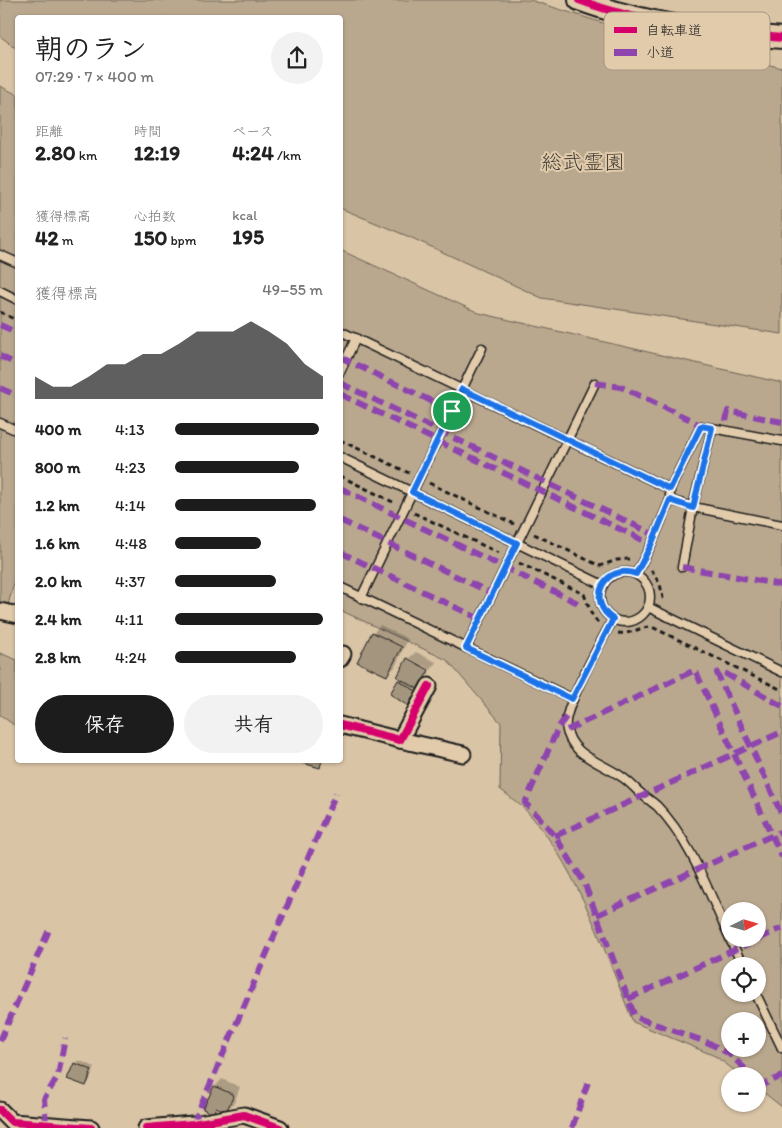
<!DOCTYPE html>
<html lang="ja">
<head>
<meta charset="utf-8">
<style>
  :root { --surface:#fff; --page:#f2f2f2; --text:#222; --muted:#767676; --accent:#1c1c1c }
  body { margin:0; font-family:Itim,"Klee One",sans-serif; background:var(--page); color:var(--text); height:100vh; display:flex; flex-direction:column; font-size:19px; white-space:nowrap }
  * { box-sizing:border-box; margin:0 }
  p { font-size:16px; color:var(--muted) }
  .icon { flex:none; width:28px; height:28px; fill:none; stroke:currentColor; stroke-width:2; stroke-linecap:round; stroke-linejoin:round }
  .map { position:relative; flex:1; overflow:hidden }
  .details { position:absolute; left:15px; top:15px; width:328px; height:748px; display:flex; flex-direction:column; background:var(--surface); border-radius:5px; box-shadow:0 1px 4px #0004 }
  .details>* { flex:none }
  .needle { width:32px; rotate:85deg }
  .tools { position:absolute; left:721px; top:902px; display:grid; gap:10px }
  .tools a { display:grid; place-items:center; width:45px; height:45px; border-radius:50%; background:var(--surface); box-shadow:0 1px 4px #0004; font-size:25px }
  .pin { position:absolute; display:grid; place-items:center; width:42px; height:42px; color:#fff; margin:-21px; border:2px solid #fff; border-radius:50%; box-shadow:0 1px 5px #0007 }
  .round { display:grid; place-items:center; flex:none; width:52px; height:52px; border-radius:26px; background:var(--page) }
  .overview { display:flex; align-items:center; justify-content:space-between; height:85px; padding:0 20px }
  h1 { font-size:28px; font-weight:800; line-height:38px }
  .metrics { display:grid; grid-template-columns:repeat(3,1fr); gap:8px; height:85px; padding:5px 20px }
  .metrics div { display:grid; align-content:center }
  .metrics b { font-size:21px; font-weight:800 }
  .metrics small { font-size:14px; font-weight:400 }
  .metrics p { font-size:14px }
  .chart { height:140px; padding:10px 20px }
  .chart p { display:flex; justify-content:space-between }
  .chart svg { width:100%; height:90px; margin-top:5px; fill:var(--accent); opacity:.7 }
  .cta { display:flex; gap:10px; margin-top:auto; padding:10px 20px }
  .cta a { flex:1; height:58px; border-radius:30px; background:var(--accent); color:#fff; font-size:20px; font-weight:800; line-height:58px; text-align:center }
  .cta a+a { background:var(--page); color:var(--text) }
  ul { padding:0 20px; list-style:none; font-size:16px }
  li { display:grid; grid-template-columns:80px 60px 1fr; align-items:center; height:38px }
  li i { height:12px; border-radius:6px; background:var(--accent) }
  .map>svg:first-child { display:block }
  .green { fill:#baa88e; stroke:#6b6255; fill-rule:evenodd }
  .shadow { fill:#0003 }
  .building { fill:#a4957f; stroke:#1c1c1c }
  .lines { fill:none; stroke-linecap:round; stroke-linejoin:round }
  .lane-casing { stroke:#1c1c1c; stroke-width:11 }
  .street-casing { stroke:#1c1c1c; stroke-width:19 }
  .secondary-casing { stroke:#1c1c1c; stroke-width:24 }
  .path { stroke:#1c1c1c; stroke-width:3; stroke-dasharray:5 4; stroke-linecap:butt }
  .lane { stroke:#e1cbab; stroke-width:8 }
  .street { stroke:#e1cbab; stroke-width:15 }
  .secondary { stroke:#e1cbab; stroke-width:20 }
  .quiet { stroke:#8e44ad; stroke-width:6; stroke-dasharray:12 6; stroke-linecap:butt }
  .cycleway-casing { stroke:#e1cbab; stroke-width:11 }
  .cycleway { stroke:#d6006c; stroke-width:8 }
  .route-casing { stroke:#fff; stroke-width:10 }
  .route { stroke:#1a73e8; stroke-width:6 }
  .labels { text-anchor:middle; stroke-width:4; stroke-linejoin:round; paint-order:stroke }
  .park-label { font-size:21px; fill:#443f38; stroke:#e1cbab }
  .key { fill:#e1cbab; stroke:#a69680; stroke-width:1 }
  .key-label { font-size:14px; fill:#1c1c1c }
</style>
</head>
<body>
<div class="map">
<svg width="782" height="1128" viewBox="0 0 782 1128">
  <rect width="100%" height="100%" fill="#d9c4a5"/>
  <filter id="ink" filterUnits="userSpaceOnUse"><feTurbulence type="fractalNoise" baseFrequency=".02" numOctaves="2"/><feDisplacementMap in="SourceGraphic" scale="10" xChannelSelector="R" yChannelSelector="G"/><feConvolveMatrix kernelMatrix="1 2 1 2 8 2 1 2 1" color-interpolation-filters="sRGB"/></filter>
  <g filter="url(#ink)">
    <g class="green">
      <path d="M0 0H530L603 23 782 68V334L542 298 412 238 340 208V18H18L17 49 0 36Z"/>
      <path d="M0 86 18 95V579H15L8 605 0 602Z"/>
      <path d="M340 250 479 313 782 383V1107L758 1088V1076H742L715 1056 633 1022C606 955 579 872 532 817 523 806 511 798 500 789L501 723 447 660 340 610ZM730 911H758V939H730ZM730 966H758V994H730ZM730 1021H758V1049H730Z"/>
      <path d="M0 653 17 660V727L0 715Z"/>
    </g>
    <g class="shadow">
      <path d="M380 625 408 639 395 667 387 675 373 633Z"/>
      <path d="M416 652 436 662 431 670 409 658Z"/>
      <path d="M409 659V661L430 672 408 704 399 681 402 678 399 677Z"/>
      <path d="M78 1060 95 1067 89 1082 86 1085 75 1064Z"/>
      <path d="M222 1079 240 1087 234 1103 226 1110 218 1107 213 1112 215 1087Z"/>
    </g>
    <g class="building">
      <path d="M372 632 402 647 387 676 357 662Z"/>
      <path d="M407 658 429 670 418 689 397 677Z"/>
      <path d="M398 680 416 691 408 706 390 694Z"/>
      <path d="M292 760H322L320 768Z"/>
      <path d="M74 1063 92 1070 86 1086 67 1079Z"/>
      <path d="M214 1086 234 1095 226 1112 216 1107 213 1114 203 1109Z"/>
    </g>
    <g class="lines">
      <defs>
        <g id="lane">
          <path d="M0 255 18 263"/>
          <path d="M0 291 18 300"/>
          <path d="M340 331 670 489V500"/>
          <path d="M340 372 356 338"/>
          <path d="M0 423 18 431"/>
          <path d="M340 457 603 585"/>
          <path d="M670 489 701 426 782 441"/>
          <path d="M682 567 693 507 712 428"/>
          <circle cx="625" cy="597" r="25"/>
          <path d="M636 574 652 543 670 500 693 507 782 525"/>
          <path d="M340 587 573 699"/>
          <path d="M361 598 482 348"/>
          <path d="M648 607 782 672"/>
          <path d="M613 619C603 639 563 708 566 726 570 756 601 762 622 777 628 781 634 787 639 792 645 797 651 801 657 806 692 842 709 894 730 938"/>
          <path d="M466 648 595 383"/>
          <path d="M730 939 743 966"/>
          <path d="M756 994 782 1048"/>
        </g>
        <g id="street">
          <path d="M0 611 18 615"/>
          <path d="M340 659 343 654"/>
          <path d="M340 725 400 740 429 686"/>
          <path d="M400 740 463 754"/>
          <path d="M0 1110 12 1122 91 1128"/>
          <path d="M146 1128 193 1124 244 1115 280 1128"/>
        </g>
        <path id="secondary" d="M579 0C643 24 714 32 782 38"/>
      </defs>
      <use href="#lane" class="lane-casing"/>
      <use href="#street" class="street-casing"/>
      <use href="#secondary" class="secondary-casing"/>
      <g class="path">
        <path d="M0 312 18 321"/>
        <path d="M340 440 409 473"/>
        <path d="M340 476 393 502"/>
        <path d="M429 483 514 524"/>
        <path d="M414 513 499 553"/>
        <path d="M534 534 600 566 617 560 629 559"/>
        <path d="M519 563 584 594 591 613 598 623"/>
        <path d="M651 570 660 584 663 598 665 599"/>
        <path d="M618 633C632 635 640 626 652 627L782 690"/>
      </g>
      <use href="#lane" class="lane"/>
      <use href="#street" class="street"/>
      <use href="#secondary" class="secondary"/>
      <g class="quiet">
        <path d="M0 325 18 333"/>
        <path d="M0 356 18 365"/>
        <path d="M340 357 452 411"/>
        <path d="M340 383 655 535"/>
        <path d="M595 383 621 387 693 421 701 426"/>
        <path d="M0 388 18 396"/>
        <path d="M340 394 651 544"/>
        <path d="M726 421 728 411 782 422"/>
        <path d="M340 488 582 605"/>
        <path d="M340 520 493 594"/>
        <path d="M340 552 480 619"/>
        <path d="M682 567 782 585"/>
        <path d="M782 706 721 671 717 673 782 815"/>
        <path d="M566 717 558 728 525 803 539 817 555 836 584 882 635 1017 709 1043 728 1053 753 1076"/>
        <path d="M567 730 695 670 782 857"/>
        <path d="M555 836 782 732"/>
        <path d="M597 915 782 831"/>
        <path d="M628 999 782 928"/>
        <path d="M0 1041 49 930"/>
        <path d="M758 1081 762 1085 782 1076"/>
        <path d="M46 1124 44 1099 58 1076 65 1038"/>
        <path d="M193 1124 336 793"/>
        <path d="M572 1128 588 1082"/>
      </g>
      <defs>
        <g id="cycleway">
          <path d="M579 0C643 24 714 32 782 38"/>
          <path d="M340 725 400 740 429 686"/>
          <path d="M0 1110 12 1122 91 1128"/>
          <path d="M146 1128 193 1124 244 1115 280 1128"/>
        </g>
      </defs>
      <use href="#cycleway" class="cycleway-casing"/>
      <use href="#cycleway" class="cycleway"/>
    </g>
  </g>
  <g class="lines" filter="url(#ink)">
    <defs>
      <path id="route" d="M462 389 670 489 701 426 712 428 693 508 670 500 652 543 636 574C605 562 585 601 613 619L572 699 466 648 517 543 412 492Z"/>
    </defs>
    <use href="#route" class="route-casing"/>
    <use href="#route" class="route"/>
  </g>
  <g class="labels">
    <g class="park-label">
      <text x="583" y="169">総武霊園</text>
    </g>
  </g>
  <rect x="604" y="12" width="166" height="58" rx="8" class="key"/>
  <rect x="614" y="27" width="23" height="6" fill="#d6006c"/>
  <rect x="614" y="49" width="23" height="7" fill="#8e44ad"/>
  <g class="key-label">
    <text x="646" y="35">自転車道</text>
    <text x="646" y="57">小道</text>
  </g>
</svg>
<div class="tools">
<a><svg class="needle" viewBox="-14 -14 28 28"><path d="M0-13l5 13h-10z" fill="#e53935"/><path d="M0 13l5-13h-10z" fill="#767676"/></svg></a>
<a><svg class="icon" aria-label="locate" viewBox="0 0 24 24"><circle cx="12" cy="12" r="6"/><path d="M12 2v4M12 18v4M2 12h4M18 12h4"/></svg></a>
<a>+</a>
<a>−</a>
</div>
<div class="pin" style="left:452px;top:411px;background:#1e9e55"><svg class="icon" aria-label="arrive" viewBox="0 0 24 24"><path d="M6 21V4h12l-3 4 3 4H6"/></svg></div>
<section class="details">
<div class="overview"><div><h1>朝のラン</h1><p>07:29 · 7 × 400 m</p></div><a class="round"><svg class="icon" aria-label="share" viewBox="0 0 24 24"><path d="M12 15V3M7 8l5-5 5 5M5 13v7h14v-7"/></svg></a></div>
<div class="metrics">
<div><p>距離</p><b>2.80<small> km</small></b></div>
<div><p>時間</p><b>12:19</b></div>
<div><p>ペース</p><b>4:24<small> /km</small></b></div>
</div>
<div class="metrics">
<div><p>獲得標高</p><b>42<small> m</small></b></div>
<div><p>心拍数</p><b>150<small> bpm</small></b></div>
<div><p>kcal</p><b>195</b></div>
</div>
<div class="chart"><p><span>獲得標高</span>49–55 m</p>
<svg viewBox="0 0 160 44" preserveAspectRatio="none"><path d="M0 44V33L10 38L20 38L30 33L40 27L50 27L60 22L70 22L80 17L90 11L100 11L110 11L120 6L130 11L140 17L150 27L160 33V44z"/></svg>
</div>
<ul>
<li><b>400 m</b>4:13<i style="width:97%"></i></li>
<li><b>800 m</b>4:23<i style="width:84%"></i></li>
<li><b>1.2 km</b>4:14<i style="width:95%"></i></li>
<li><b>1.6 km</b>4:48<i style="width:58%"></i></li>
<li><b>2.0 km</b>4:37<i style="width:68%"></i></li>
<li><b>2.4 km</b>4:11<i style="width:100%"></i></li>
<li><b>2.8 km</b>4:24<i style="width:82%"></i></li>
</ul>
<div class="cta"><a>保存</a><a>共有</a></div>
</section>
</div>
</body>
</html>
